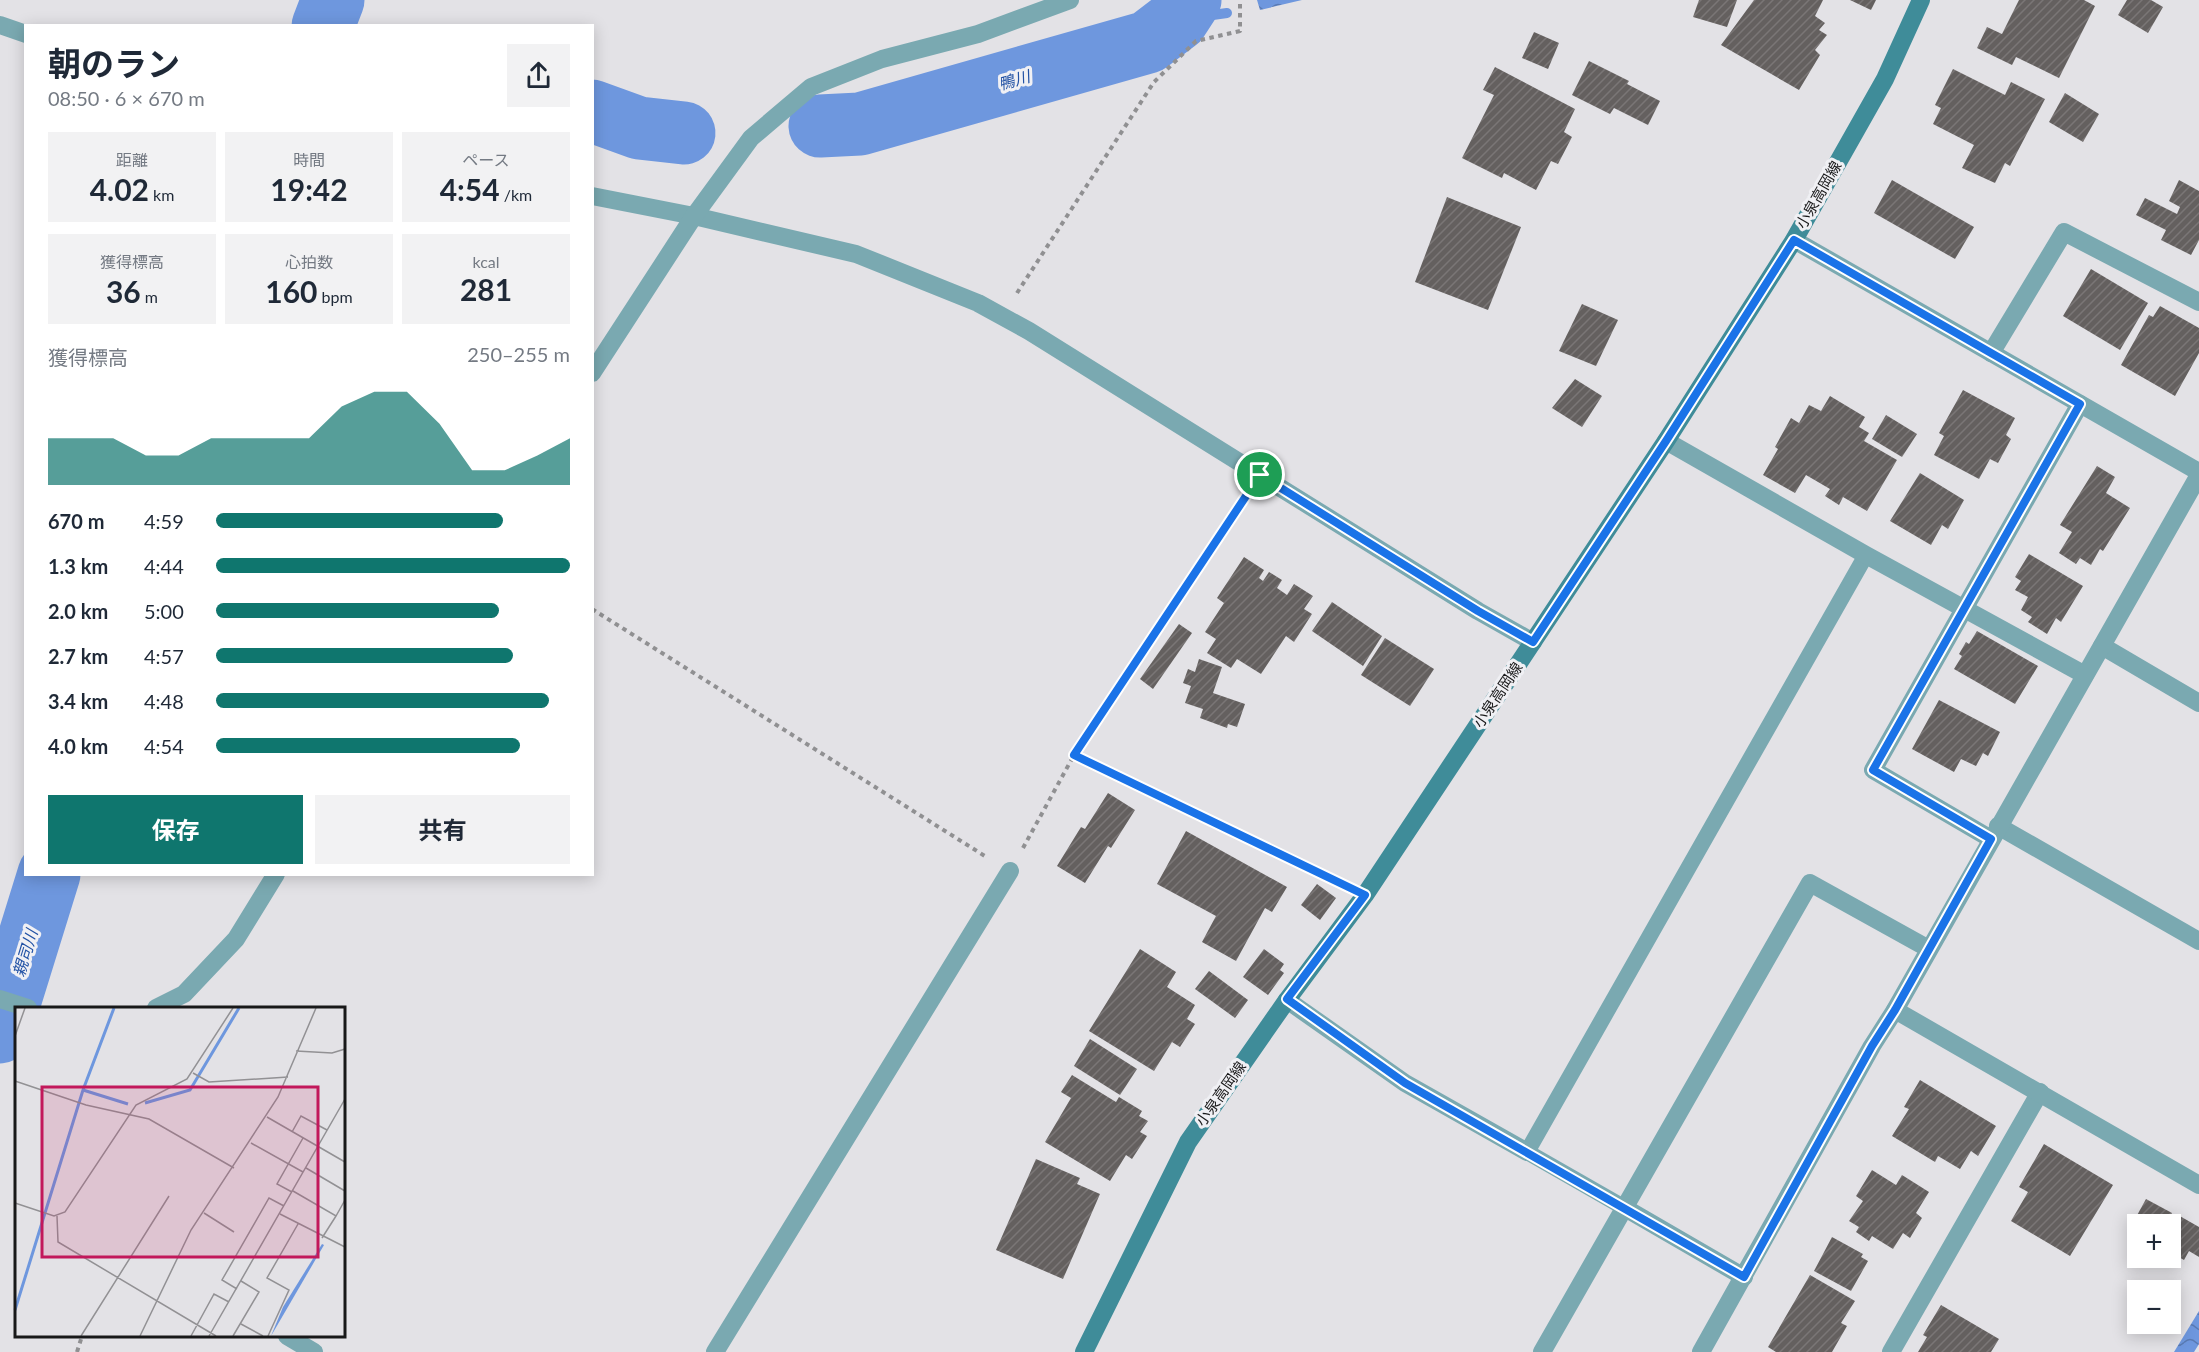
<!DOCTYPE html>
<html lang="ja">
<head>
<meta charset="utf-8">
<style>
  :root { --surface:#fff; --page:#f2f2f3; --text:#1f2937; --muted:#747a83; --accent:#0f766e }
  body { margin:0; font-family:Lato,"Noto Sans JP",sans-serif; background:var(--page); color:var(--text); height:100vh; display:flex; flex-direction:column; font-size:22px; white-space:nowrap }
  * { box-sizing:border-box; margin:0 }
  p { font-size:20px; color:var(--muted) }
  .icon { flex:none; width:33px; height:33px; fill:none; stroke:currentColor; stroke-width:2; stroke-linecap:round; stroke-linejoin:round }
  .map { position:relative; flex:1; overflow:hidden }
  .panel { position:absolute; left:24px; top:24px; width:570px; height:852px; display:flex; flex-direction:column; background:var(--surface); border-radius:0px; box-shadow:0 3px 15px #0003 }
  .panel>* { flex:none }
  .fabs { position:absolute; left:2127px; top:1214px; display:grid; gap:12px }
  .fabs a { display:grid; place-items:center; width:54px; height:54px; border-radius:0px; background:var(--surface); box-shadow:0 3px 15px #0003; font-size:30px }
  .pin { position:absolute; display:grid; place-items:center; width:51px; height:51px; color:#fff; margin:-26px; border:3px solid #fff; border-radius:50%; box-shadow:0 2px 6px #0007 }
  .round { display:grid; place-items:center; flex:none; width:63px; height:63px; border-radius:0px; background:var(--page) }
  .headline { display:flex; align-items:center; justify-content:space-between; height:102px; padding:0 24px }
  h1 { font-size:33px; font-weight:700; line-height:45px }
  .figures { display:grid; grid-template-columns:repeat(3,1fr); gap:9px; height:102px; padding:6px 24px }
  .figures div { display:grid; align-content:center; border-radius:0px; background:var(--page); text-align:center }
  .figures b { font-size:30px; font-weight:700 }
  .figures small { font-size:16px; font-weight:400 }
  .figures p { font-size:16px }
  .chart { height:168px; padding:12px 24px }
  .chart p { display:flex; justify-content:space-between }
  .chart svg { width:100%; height:108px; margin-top:6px; fill:var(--accent); opacity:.7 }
  .button { display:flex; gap:12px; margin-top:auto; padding:12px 24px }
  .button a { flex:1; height:69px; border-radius:0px; background:var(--accent); color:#fff; font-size:24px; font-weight:700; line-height:69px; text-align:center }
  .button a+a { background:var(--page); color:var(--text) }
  ul { padding:0 24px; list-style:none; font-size:20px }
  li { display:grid; grid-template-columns:96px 72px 1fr; align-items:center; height:45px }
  li i { height:15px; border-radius:8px; background:var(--accent) }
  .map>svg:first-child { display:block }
  .water { fill:url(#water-waves) }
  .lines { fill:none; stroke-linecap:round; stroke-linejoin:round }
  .stream { stroke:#6e97de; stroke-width:10 }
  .river { stroke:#6e97de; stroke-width:63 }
  .building { fill:url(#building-hatch) }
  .path { stroke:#909092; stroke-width:4; stroke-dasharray:4.5 4.5; stroke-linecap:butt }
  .service { stroke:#7aa9b1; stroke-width:16 }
  .minor { stroke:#7aa9b1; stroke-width:18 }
  .tertiary { stroke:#7aa9b1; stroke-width:18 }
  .secondary { stroke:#3f8c99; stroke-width:18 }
  .route-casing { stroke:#fff; stroke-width:12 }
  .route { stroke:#1a73e8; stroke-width:8 }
  .labels { text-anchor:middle; stroke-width:6; stroke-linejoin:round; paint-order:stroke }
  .street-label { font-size:15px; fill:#181819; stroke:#f0f0f4 }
  .water-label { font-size:16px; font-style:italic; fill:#2252a5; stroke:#f0f0f4 }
  .inset-river { fill:none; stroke:#6e97de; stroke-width:3 }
  .inset-road { fill:none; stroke:#929194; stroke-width:1.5 }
  .view { fill:#c2185b; fill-opacity:0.15; stroke:#c2185b; stroke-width:3 }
  .inset-edge { fill:none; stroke:#181819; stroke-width:3 }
</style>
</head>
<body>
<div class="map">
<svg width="2199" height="1352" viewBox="0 0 2199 1352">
  <defs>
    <pattern id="water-waves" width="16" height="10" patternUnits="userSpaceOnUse" patternTransform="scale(1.5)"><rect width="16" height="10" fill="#6e97de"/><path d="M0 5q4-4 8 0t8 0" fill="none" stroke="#597ab3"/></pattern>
    <pattern id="building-hatch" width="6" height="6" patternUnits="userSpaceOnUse" patternTransform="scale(1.5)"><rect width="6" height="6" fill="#64605f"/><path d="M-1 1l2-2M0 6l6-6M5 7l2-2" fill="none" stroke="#7a7676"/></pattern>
  </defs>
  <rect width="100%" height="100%" fill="#e3e2e6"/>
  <g class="water">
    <path d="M1257 0H1302L1260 10Z"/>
    <path d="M2199 1311V1344L2194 1352H2174Z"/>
  </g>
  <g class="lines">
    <path class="stream" d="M1177 20 1227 13"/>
    <g class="river">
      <path d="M323 26 333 0"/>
      <path d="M592 111 639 128 684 133"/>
      <path d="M820 126 860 124 1148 42 1177 20 1190 0"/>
      <path d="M0 1032 49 874"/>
    </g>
  </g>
  <g class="building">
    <path d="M1699 0H1737L1727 27 1693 17Z"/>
    <path d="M1754 0H1823L1815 16 1825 23 1819 30 1827 35 1815 50 1820 55 1799 90 1721 45Z"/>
    <path d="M1850 0H1876L1871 10Z"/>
    <path d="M2019 0H2084L2095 6 2059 78 2016 57 2012 65 1977 48 1987 27 2002 34Z"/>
    <path d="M2127 0H2151L2163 7 2148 33 2118 15Z"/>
    <path d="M1534 32 1559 43 1548 69 1522 58Z"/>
    <path d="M1589 61 1629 81 1627 84 1660 101 1648 125 1614 108 1610 114 1572 95Z"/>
    <path d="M1495 67 1575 109 1564 132 1572 137 1558 164 1551 161 1536 190 1504 173 1502 178 1462 158 1494 95 1483 90Z"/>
    <path d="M1953 69 2005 95 2011 82 2045 99 2010 166 2005 163 1995 183 1962 168 1974 145 1933 124 1941 108 1935 105Z"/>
    <path d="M2065 93 2099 114 2083 142 2049 122Z"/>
    <path d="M1892 180 1974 227 1955 259 1874 213Z"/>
    <path d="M2179 180 2199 191V240L2191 255 2161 240 2166 230 2136 215 2145 198 2177 214 2180 207 2169 201Z"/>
    <path d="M1447 197 1521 227 1488 310 1415 282Z"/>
    <path d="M2091 269 2148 303 2120 350 2063 316Z"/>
    <path d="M1582 304 1618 320 1596 366 1559 351Z"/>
    <path d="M2160 306 2199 328V353L2175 396 2121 365 2149 315 2153 317Z"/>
    <path d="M1575 379 1602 396 1582 427 1552 408Z"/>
    <path d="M1963 390 2015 418 2006 435 2011 439 1998 463 1990 459 1979 479 1934 455 1944 436 1939 433Z"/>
    <path d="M1830 396 1865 417 1859 427 1869 433 1864 441 1897 460 1867 511 1843 497 1839 505 1825 496 1830 489 1806 475 1795 493 1763 475 1778 449 1775 447 1791 418 1799 423 1809 405 1821 411Z"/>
    <path d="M1886 415 1917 434 1902 457 1872 439Z"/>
    <path d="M2097 466 2115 477 2106 493 2130 508 2103 551 2100 549 2091 565 2080 558 2076 564 2059 553 2072 532 2060 525Z"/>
    <path d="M1920 473 1964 500 1948 529 1942 525 1931 545 1890 521Z"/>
    <path d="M2029 554 2083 586 2061 622 2056 618 2047 634 2028 622 2032 617 2021 610 2028 597 2015 590 2021 581 2015 577Z"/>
    <path d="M1244 557 1264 570 1259 578 1263 581 1269 572 1282 580 1277 588 1287 595 1294 584 1313 596 1304 609 1312 614 1294 642 1286 636 1261 674 1237 659 1231 668 1207 653 1216 639 1205 632 1224 603 1217 598Z"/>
    <path d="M1332 602 1382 636 1363 666 1312 631Z"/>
    <path d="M1179 624 1192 633 1153 689 1140 679Z"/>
    <path d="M1977 631 2038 666 2015 704 1954 669 1962 656 1959 654 1966 642 1969 644Z"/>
    <path d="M1385 638 1434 669 1410 706 1361 675Z"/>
    <path d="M1199 659 1222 667 1213 693 1245 704 1237 727 1228 724 1227 728 1200 718 1203 709 1185 703 1191 686 1183 683 1188 669 1195 672Z"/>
    <path d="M1939 700 2000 732 1988 756 1983 753 1976 766 1961 759 1954 772 1912 749Z"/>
    <path d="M1108 793 1135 810 1111 848 1108 846 1085 883 1057 866 1081 827 1085 829Z"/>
    <path d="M1186 831 1287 887 1272 912 1265 908 1236 961 1202 942 1216 916 1157 884Z"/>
    <path d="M1317 884 1336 898 1320 920 1301 905Z"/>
    <path d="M1140 949 1176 972 1167 987 1195 1005 1187 1019 1195 1024 1180 1047 1172 1042 1154 1071 1089 1031Z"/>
    <path d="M1264 949 1284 964 1280 970 1284 973 1268 995 1243 977Z"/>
    <path d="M1209 971 1248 1000 1235 1018 1195 989Z"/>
    <path d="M1090 1039 1137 1069 1120 1095 1074 1066Z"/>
    <path d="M1072 1075 1116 1102 1119 1097 1142 1111 1139 1116 1148 1121 1140 1132 1147 1136 1132 1159 1126 1155 1110 1181 1045 1142 1071 1098 1061 1092Z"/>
    <path d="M1920 1080 1996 1126 1978 1156 1971 1151 1960 1169 1938 1156 1935 1162 1892 1136 1909 1109 1904 1107Z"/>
    <path d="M2044 1144 2113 1185 2070 1256 2011 1221 2028 1192 2019 1187Z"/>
    <path d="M1036 1159 1080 1178 1077 1184 1100 1194 1063 1279 996 1250Z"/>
    <path d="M1872 1170 1896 1185 1902 1175 1929 1192 1916 1213 1922 1218 1910 1238 1903 1233 1893 1249 1872 1236 1869 1241 1856 1232 1859 1227 1849 1221 1863 1201 1856 1196Z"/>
    <path d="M2146 1199 2172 1213 2166 1224H2145L2135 1219Z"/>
    <path d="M2178 1215 2199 1227V1257L2189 1251 2184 1260 2170 1252V1228Z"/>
    <path d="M1832 1237 1863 1254 1861 1257 1868 1261 1851 1291 1814 1271Z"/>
    <path d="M1810 1275 1855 1301 1841 1323 1847 1326 1832 1352H1776L1768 1347Z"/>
    <path d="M1941 1305 1999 1339 1991 1352H1918L1927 1337 1923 1335Z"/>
  </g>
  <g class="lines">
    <g class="path">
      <path d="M1017 293 1154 82 1196 41 1240 31V0"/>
      <path d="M592 609 988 858"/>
      <path d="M1074 755 1246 496"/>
      <path d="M1023 848 1074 755 1342 884"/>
      <path d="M77 1352 82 1336"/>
    </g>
    <path class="service" d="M1625 1208 1527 1152 1866 555"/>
    <g class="minor">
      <path d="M1991 353 2064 232 2199 302"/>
      <path d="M1666 441 1866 555 2085 675"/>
      <path d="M2102 646 2199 703"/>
      <path d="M1998 826 2199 941"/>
      <path d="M1991 839 1873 770 2080 404"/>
      <path d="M1287 1000 1405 1083 1527 1152"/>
      <path d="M1625 1208 1744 1277"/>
      <path d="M287 1336 314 1352"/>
      <path d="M715 1352 1010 871"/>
      <path d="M1542 1352 1810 883 1929 949"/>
      <path d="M1891 1352 2040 1092"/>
    </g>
    <g class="tertiary">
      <path d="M0 25 26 34"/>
      <path d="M592 196 694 216 856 254 978 303 1029 331 1478 611 1533 642"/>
      <path d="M1794 240 2199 472"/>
      <path d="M592 373 694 216 751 138 811 87 882 59 978 34 1070 0"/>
      <path d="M0 999 28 1008"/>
      <path d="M156 1008 184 994 236 939 276 874"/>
      <path d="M1895 1010 2199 1185"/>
      <path d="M1701 1352 1872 1046 1895 1010 2199 475"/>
    </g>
    <path class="secondary" d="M1084 1352 1188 1142 1287 1000 1365 895 1666 441 1794 240 1885 79 1921 0"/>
  </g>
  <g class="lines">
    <defs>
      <path id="route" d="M1794 240 2080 404 1873 770 1991 839 1895 1010 1872 1046 1744 1277 1405 1083 1287 999 1365 895 1074 755 1260 475 1478 611 1533 642 1666 441Z"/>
    </defs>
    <use href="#route" class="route-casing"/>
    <use href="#route" class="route"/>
  </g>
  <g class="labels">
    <g class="street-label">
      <text transform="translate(1819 195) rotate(-60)" y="5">小泉高岡線</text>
      <text transform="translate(1498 695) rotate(-56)" y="5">小泉高岡線</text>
      <text transform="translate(1221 1094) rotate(-55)" y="5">小泉高岡線</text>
    </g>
    <g class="water-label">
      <text transform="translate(1014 80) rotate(-16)" y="6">鴨川</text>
      <text transform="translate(25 953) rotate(-73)" y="6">親司川</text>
    </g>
  </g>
  <g transform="translate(15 1007)">
    <rect width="330" height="330" fill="#e3e2e6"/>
    <path d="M307 237 309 238 256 329 268 300Z" fill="#6e97de"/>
    <path class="inset-river" d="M68 83 113 97M130 96 175 83 224 1M0 303 68 83 99 1"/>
    <path class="inset-road" d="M0 29 10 1M281 44 317 46 330 42M178 66 194 75 273 70M0 74 71 98 134 112 219 161M252 110 330 155M277 125 286 109 312 123M236 136 288 165M291 161 330 184M278 184 321 209 330 193M277 185 262 177 288 131M0 196 39 209 50 205 121 98 172 72 218 1M189 206 219 225M265 207 330 240M42 209 43 235 201 329M307 231 321 209M222 282 207 273 254 191 269 199M226 317 248 329M66 329 154 189M125 329 176 223 263 90 301 1M176 329 199 287 214 295M194 329 330 92M218 329 244 285 226 274M253 329 274 283 252 271 283 217"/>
    <path class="view" d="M27 80H303V250H27Z"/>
    <rect width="330" height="330" class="inset-edge"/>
  </g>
</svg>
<div class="fabs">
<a>+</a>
<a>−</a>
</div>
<div class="pin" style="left:1260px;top:475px;background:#1e9e55"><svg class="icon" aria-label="arrive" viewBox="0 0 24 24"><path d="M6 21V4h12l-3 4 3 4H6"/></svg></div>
<section class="panel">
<div class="headline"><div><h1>朝のラン</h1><p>08:50 · 6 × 670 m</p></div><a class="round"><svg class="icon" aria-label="share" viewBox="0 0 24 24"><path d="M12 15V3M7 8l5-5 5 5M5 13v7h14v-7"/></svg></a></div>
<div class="figures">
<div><p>距離</p><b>4.02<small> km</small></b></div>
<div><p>時間</p><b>19:42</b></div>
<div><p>ペース</p><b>4:54<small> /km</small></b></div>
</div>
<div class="figures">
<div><p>獲得標高</p><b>36<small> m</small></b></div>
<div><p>心拍数</p><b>160<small> bpm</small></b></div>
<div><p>kcal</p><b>281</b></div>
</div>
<div class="chart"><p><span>獲得標高</span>250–255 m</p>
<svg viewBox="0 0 160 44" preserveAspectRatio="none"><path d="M0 44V25L10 25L20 25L30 32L40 32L50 25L60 25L70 25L80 25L90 12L100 6L110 6L120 19L130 38L140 38L150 32L160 25V44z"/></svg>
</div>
<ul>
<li><b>670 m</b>4:59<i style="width:81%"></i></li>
<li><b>1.3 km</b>4:44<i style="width:100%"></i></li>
<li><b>2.0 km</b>5:00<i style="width:80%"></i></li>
<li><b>2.7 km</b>4:57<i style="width:84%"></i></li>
<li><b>3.4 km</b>4:48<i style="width:94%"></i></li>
<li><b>4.0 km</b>4:54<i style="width:86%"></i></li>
</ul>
<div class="button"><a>保存</a><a>共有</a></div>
</section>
</div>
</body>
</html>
